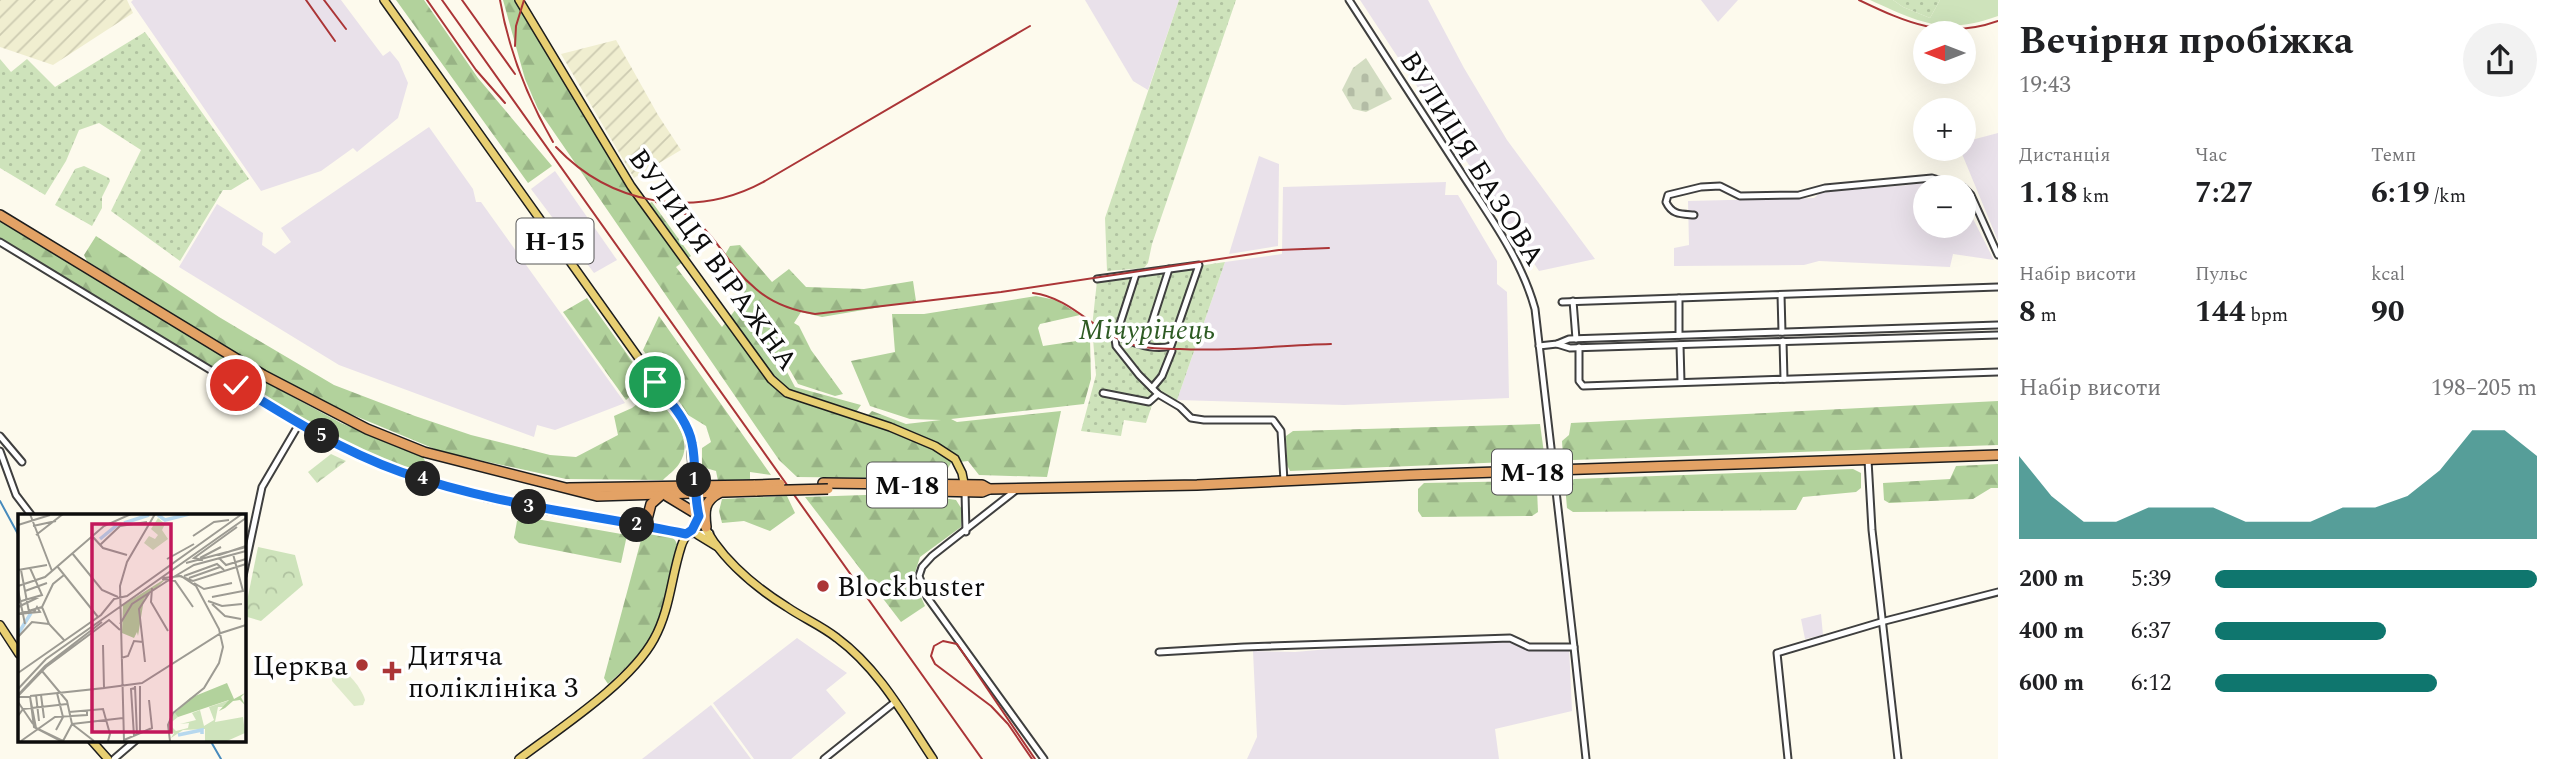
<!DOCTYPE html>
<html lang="uk">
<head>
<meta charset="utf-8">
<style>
  :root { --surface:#fff; --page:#f2f2f2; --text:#202124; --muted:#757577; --accent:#0f766e }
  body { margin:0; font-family:Spectral,serif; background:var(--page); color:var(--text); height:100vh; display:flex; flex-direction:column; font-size:26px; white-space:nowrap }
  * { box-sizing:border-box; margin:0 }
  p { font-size:23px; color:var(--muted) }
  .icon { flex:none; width:38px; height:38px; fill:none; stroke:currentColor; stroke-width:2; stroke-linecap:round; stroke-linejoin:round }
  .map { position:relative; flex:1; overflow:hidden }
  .panel { display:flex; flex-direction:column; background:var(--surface); width:560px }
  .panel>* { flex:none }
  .needle { width:46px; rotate:270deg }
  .buttons { position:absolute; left:1913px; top:21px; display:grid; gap:14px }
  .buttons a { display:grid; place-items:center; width:63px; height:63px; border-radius:50%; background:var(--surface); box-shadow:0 7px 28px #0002; font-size:35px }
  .pin { position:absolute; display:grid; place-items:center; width:60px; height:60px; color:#fff; margin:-30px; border:4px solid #fff; border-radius:50%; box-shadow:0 2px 7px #0007 }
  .km { position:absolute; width:35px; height:35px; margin:-18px; border-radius:50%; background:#222; color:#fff; font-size:19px; line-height:35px; text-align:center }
  .round { display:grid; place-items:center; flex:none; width:74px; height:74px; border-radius:37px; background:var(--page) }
  .head { display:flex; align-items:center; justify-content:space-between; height:119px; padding:0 21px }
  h1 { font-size:38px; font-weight:700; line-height:52px }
  .figures { display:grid; grid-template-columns:repeat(3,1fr); gap:10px; height:119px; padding:7px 21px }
  .figures div { display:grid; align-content:center }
  .figures b { font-size:30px; font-weight:700 }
  .figures small { font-size:19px; font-weight:400 }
  .figures p { font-size:19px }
  .chart { height:196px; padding:14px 21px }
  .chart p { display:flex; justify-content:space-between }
  .chart svg { width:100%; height:126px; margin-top:7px; fill:var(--accent); opacity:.7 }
  ul { padding:0 21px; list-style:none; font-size:23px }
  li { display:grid; grid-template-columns:112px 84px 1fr; align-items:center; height:52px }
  li i { height:18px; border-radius:9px; background:var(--accent) }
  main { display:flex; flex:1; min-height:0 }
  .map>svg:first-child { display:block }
  .industrial { fill:#e9e1ea }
  .farmland { fill:url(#farmland-furrows) }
  .grass { fill:#cee3bb }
  .forest { fill:url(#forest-firs) }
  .cemetery { fill:url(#cemetery-stones) }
  .park { fill:url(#park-crowns) }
  .garden { fill:url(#garden-dots) }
  .pitch { fill:#dfebcb }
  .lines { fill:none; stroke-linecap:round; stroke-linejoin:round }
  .stream { stroke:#478abc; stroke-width:2 }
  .minor-casing { stroke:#3f3f3f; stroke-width:9 }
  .major-casing { stroke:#1d1d1d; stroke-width:10 }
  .highway-casing { stroke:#1d1d1d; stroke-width:12 }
  .minor { stroke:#fff; stroke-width:5 }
  .major { stroke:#e8cf72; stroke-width:7 }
  .highway { stroke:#e3a265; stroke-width:9 }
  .tram { stroke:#ab3537; stroke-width:2 }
  .rail { stroke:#ab3537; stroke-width:2 }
  .highway-bridge-casing { stroke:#1d1d1d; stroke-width:12; stroke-linecap:butt }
  .highway-bridge { stroke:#e3a265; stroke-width:9 }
  .route-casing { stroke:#fff; stroke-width:14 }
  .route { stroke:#1a73e8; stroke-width:9 }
  .poi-dot { fill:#ab3537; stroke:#fff; stroke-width:2.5 }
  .labels { text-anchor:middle; stroke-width:7; stroke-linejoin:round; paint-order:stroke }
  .shield { fill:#fff; stroke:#555; stroke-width:2 }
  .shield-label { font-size:26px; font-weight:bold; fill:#0c0c0c }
  .street-label { font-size:28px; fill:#0c0c0c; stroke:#fff }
  .park-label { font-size:28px; font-style:italic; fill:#2e5b24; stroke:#fff }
  .poi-label { font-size:28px; fill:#0c0c0c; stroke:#fff; text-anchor:start }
  .inset-river { fill:none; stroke:#b7d8ee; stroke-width:3.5 }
  .inset-road { fill:none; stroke:#9d9b93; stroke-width:2 }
  .view { fill:#c2185b; fill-opacity:0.15; stroke:#c2185b; stroke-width:3.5 }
  .inset-edge { fill:none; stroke:#0c0c0c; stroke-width:3.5 }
</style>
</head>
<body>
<main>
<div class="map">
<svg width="1998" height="759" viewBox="0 0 1998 759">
  <defs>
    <pattern id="farmland-furrows" width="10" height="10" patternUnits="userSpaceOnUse" patternTransform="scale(1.75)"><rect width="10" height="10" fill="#f0eed0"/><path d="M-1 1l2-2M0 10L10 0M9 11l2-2" fill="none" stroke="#cdcbb1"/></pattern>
    <pattern id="forest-firs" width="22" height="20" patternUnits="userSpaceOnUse" patternTransform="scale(1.75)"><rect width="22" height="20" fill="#b2d29c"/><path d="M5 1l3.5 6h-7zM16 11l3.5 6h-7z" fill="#98b385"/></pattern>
    <pattern id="cemetery-stones" width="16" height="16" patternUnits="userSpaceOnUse" patternTransform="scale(1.75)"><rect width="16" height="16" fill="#d2dcc1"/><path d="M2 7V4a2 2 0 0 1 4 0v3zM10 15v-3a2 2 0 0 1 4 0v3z" fill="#b3bca5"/></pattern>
    <pattern id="park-crowns" width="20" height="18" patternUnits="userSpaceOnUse" patternTransform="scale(1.75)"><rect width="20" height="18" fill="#cee3bb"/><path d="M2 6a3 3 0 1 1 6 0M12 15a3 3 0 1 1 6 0" fill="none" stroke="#b0c2a0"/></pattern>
    <pattern id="garden-dots" width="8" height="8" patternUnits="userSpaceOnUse" patternTransform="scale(1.75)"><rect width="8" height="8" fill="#cee3bb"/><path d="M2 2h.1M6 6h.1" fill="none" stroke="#b0c2a0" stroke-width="1.8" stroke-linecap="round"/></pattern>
  </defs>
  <rect width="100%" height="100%" fill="#fdfaed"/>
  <g class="industrial">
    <path d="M133 0H341L383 56 390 51 399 62 408 83 398 118 357 152 353 148 321 171 261 191 131 2Z"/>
    <path d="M1085 0H1179L1148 90 1133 81Z"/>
    <path d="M1360 0H1428L1464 68 1507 140 1595 259 1539 271Z"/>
    <path d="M1701 0H1738L1718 22Z"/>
    <path d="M429 127 473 189 476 202H481L625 403 555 430 537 425 534 437 339 365 179 267 217 204 263 233 262 245 275 254 291 242 281 228Z"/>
    <path d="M1998 133V241L1960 149H1964V142Z"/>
    <path d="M1259 156 1279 164 1278 246 1229 254Z"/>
    <path d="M555 171 617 260 594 273 531 189Z"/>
    <path d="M1924 179 1959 187H1925V226H1964V189L1972 205 1968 209 1994 260 1953 254 1950 267 1819 261 1804 265 1674 266V248L1689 245 1688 201 1814 198 1821 192 1909 185Z"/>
    <path d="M1446 182 1445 195H1458L1497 261V284L1507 292 1509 398 1344 405 1177 400 1225 262 1282 254 1283 187Z"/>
    <path d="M1821 614 1823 635 1805 639 1801 619Z"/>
    <path d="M797 638 847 673 826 690 846 713 791 759H754L713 703Z"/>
    <path d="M1506 638 1521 644 1569 645 1572 711 1495 729 1499 759H1247L1257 737 1253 651 1295 652 1419 641Z"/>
    <path d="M711 705 751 759H642Z"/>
  </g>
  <g class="farmland">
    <path d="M0 0H127L133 13 53 65 0 47Z"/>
    <path d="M616 40 658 115 681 150 634 178 561 54Z"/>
  </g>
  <path class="grass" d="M1870 0H1893L1903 7 1930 18 1940 0H1998V16C1944 36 1919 22 1870 0Z"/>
  <g class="forest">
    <path d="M396 0H424L478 78 552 166 528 183Z"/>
    <path d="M503 0H519L645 205 652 202 691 256 676 267 722 327 746 296 722 260 730 246 740 245 772 282 789 269 806 287 864 289 913 281 916 301 822 317 801 312 794 323 799 326 811 350 843 394 835 396 798 384 779 351 777 353 795 387 861 405 854 415 864 419 872 411 906 424 941 420 910 419 870 406 851 361 895 352 892 314H924L1036 296 1056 300 1080 315 1040 324 1038 328 1043 346 1090 339 1091 379 1084 404 951 419 957 422 1061 411 1047 477 979 475 968 461 951 463 945 473 885 478 797 477 779 460 538 109 525 79Z"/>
    <path d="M0 219 291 396 341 423 423 457 425 461 422 471 418 472 371 457 284 411 0 238Z"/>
    <path d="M96 236 219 317 334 385 415 416 471 435 550 455 576 457 618 435 614 416 632 408 652 392C667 411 697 438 679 464 675 470 668 475 663 480L566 479 442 452 329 405 274 376 87 261 84 255Z"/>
    <path d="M587 298 647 382 626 400 563 312Z"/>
    <path d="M659 316 771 475 750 472V479L718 481 716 471 702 467V448L711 442 706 426 688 415 643 350Z"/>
    <path d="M1998 401V445L1573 460 1563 456 1562 441 1569 435 1571 423Z"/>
    <path d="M1540 424 1544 453 1533 461 1290 471 1287 465 1286 436 1293 431Z"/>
    <path d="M1998 464V488H1991L1973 499 1889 503 1884 500 1883 483 1950 479 1956 466Z"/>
    <path d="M1853 469 1861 473V488L1856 492 1803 497 1796 510 1573 512 1567 508 1565 485 1574 479Z"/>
    <path d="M1527 481 1537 490 1538 512 1532 516 1422 517 1418 511V489L1424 483Z"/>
    <path d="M865 495 943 498 956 500 963 511 961 527 920 557 913 579 925 606 901 622 805 497Z"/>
    <path d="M787 496 795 513 770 531 744 521 722 523 719 511 722 499Z"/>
    <path d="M525 517 627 535 621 563 519 543 514 538 517 521Z"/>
    <path d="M649 532C662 534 675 533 678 547 664 613 662 638 608 684L604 678 641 540Z"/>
  </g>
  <path class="cemetery" d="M1366 58 1392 99 1366 112 1353 109 1342 90 1353 68Z"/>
  <g class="park">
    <path d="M331 454 346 461 317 483 308 472Z"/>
    <path d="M258 547 295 555 303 585 261 621 244 616Z"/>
  </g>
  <g class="garden">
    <path d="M1179 0H1236L1152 244 1148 263 1144 268 1107 271 1105 218Z"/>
    <path d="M1893 0H1940L1930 18 1903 7Z"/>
    <path d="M145 32 249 179 231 190H223L180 261 111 211 141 150 99 123 79 130 66 161 45 195 0 168V59L11 72 27 59 55 87Z"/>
    <path d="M84 166 109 178 110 181 102 197V208L92 226 55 205 75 169Z"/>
    <path d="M1225 262 1177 400 1174 401 1161 392 1153 402 1146 423 1124 420 1121 436 1081 431 1096 375 1092 327 1097 281Z"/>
  </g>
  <path class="pitch" d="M336 669C348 670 362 689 365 700L363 705 354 706 332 681V673Z"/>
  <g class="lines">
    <g class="stream">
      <path d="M0 501 19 536"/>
      <path d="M210 740 221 759"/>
    </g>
    <defs>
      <g id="minor">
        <path d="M1349 0C1387 59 1426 118 1464 177 1491 218 1522 261 1535 309L1574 647"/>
        <path d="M1964 188 1971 195 1998 255"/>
        <path d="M1694 215C1681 214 1672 215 1666 202L1668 195 1701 187 1720 186 1740 196 1799 195 1825 188 1932 178 1963 187"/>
        <path d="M0 242 309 430 399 471 485 498 549 511 686 534 710 533"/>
        <path d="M1136 274 1115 339 1116 346 1139 375 1158 394 1180 407 1191 418 1204 420H1273L1281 431 1284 481"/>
        <path d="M1097 279 1199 265 1171 346C1154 351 1132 343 1116 335"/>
        <path d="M1781 295 1782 332"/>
        <path d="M1679 298V335"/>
        <path d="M1573 301 1576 339"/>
        <path d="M1562 302 1998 287"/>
        <path d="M1783 341 1784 379"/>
        <path d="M1145 344 1169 269"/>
        <path d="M1557 344 1570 348 1998 335"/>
        <path d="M1680 345 1681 382"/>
        <path d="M1539 346 1557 344 1569 339 1998 325"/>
        <path d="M1579 347V381L1583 386 1998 372"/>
        <path d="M1152 388 1162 376 1172 351"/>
        <path d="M1103 393 1149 402 1158 394"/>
        <path d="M0 436 22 462"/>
        <path d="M0 451 16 495 32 516"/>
        <path d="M1868 460 1872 530 1898 759"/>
        <path d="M1016 490 932 556 922 567 919 576 927 597 1044 759"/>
        <path d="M965 492 966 532"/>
        <path d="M243 576 262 487 299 424"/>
        <path d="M1159 652 1244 647 1510 638 1529 647H1574L1586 759"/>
        <path d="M114 759 136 740"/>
        <path d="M824 759 895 702"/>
        <path d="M1788 759 1777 653 1881 622 1998 592"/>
      </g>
      <g id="major">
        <path d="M384 0 687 426C696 455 688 487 699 515 715 554 753 586 787 607 803 618 822 626 837 638 879 669 905 717 933 759"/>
        <path d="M519 0 631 186 771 379 787 393 890 427 935 446 955 459 962 473 965 488"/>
        <path d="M698 535 716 546"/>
        <path d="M0 625 19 654"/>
        <path d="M91 740 108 759"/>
        <path d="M519 759C560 728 630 683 654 639 670 610 671 578 681 547 684 535 694 527 700 516"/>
      </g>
      <g id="highway">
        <path d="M0 215 263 375 367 429 424 452 597 496 757 491"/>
        <path d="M823 483 982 485 989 489 1197 485 1409 475 1998 455"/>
        <path d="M569 488 755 485"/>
        <path d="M880 490 982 492 989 489"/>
        <path d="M667 496 700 516"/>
        <path d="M645 527 651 504 660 496"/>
        <path d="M706 527C704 511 704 501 719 493"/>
      </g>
    </defs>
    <use href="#minor" class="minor-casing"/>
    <use href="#major" class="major-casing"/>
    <use href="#highway" class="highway-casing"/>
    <use href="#minor" class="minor"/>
    <use href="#major" class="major"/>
    <use href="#highway" class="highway"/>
    <path class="tram" d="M1032 759 1008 724 991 706 935 664 931 656 934 646 943 641 957 644 1035 759"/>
    <g class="rail">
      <path d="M306 0 335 41"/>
      <path d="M324 0 346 29"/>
      <path d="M427 0 476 70 505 103"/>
      <path d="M442 0 982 759"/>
      <path d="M462 0 515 74"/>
      <path d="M500 0C509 52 527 97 553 142"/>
      <path d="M1859 0C1907 23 1945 40 1998 21"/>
      <path d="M515 46 516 26 524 0"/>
      <path d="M556 147C611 205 694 220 765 181L1030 26"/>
      <path d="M656 202C717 219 715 255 756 289 772 303 795 311 815 314L1001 292 1279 250 1329 248"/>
      <path d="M1033 293C1074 298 1097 336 1137 346 1151 349 1166 349 1180 349 1231 352 1280 345 1331 344"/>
    </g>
    <defs>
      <g id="highway-bridge">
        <path d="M755 485 780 484"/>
        <path d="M757 491 828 489"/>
      </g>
    </defs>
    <use href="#highway-bridge" class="highway-bridge-casing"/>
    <use href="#highway-bridge" class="highway-bridge"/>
  </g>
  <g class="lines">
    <defs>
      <path id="route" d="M236 385C289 418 342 451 401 472 494 505 590 514 686 534L692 530 699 516C693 492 697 467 692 443 688 420 668 400 655 382"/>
    </defs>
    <use href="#route" class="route-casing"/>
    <use href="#route" class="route"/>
  </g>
  <g class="poi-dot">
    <circle cx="823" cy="586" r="7"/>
    <circle cx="362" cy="665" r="7"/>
    <path d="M388.5 660.5h7v7h7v7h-7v7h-7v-7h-7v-7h7z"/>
  </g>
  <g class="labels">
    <g class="shield">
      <rect x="516.5" y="218.5" width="77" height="45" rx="5"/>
      <rect x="1492" y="449.5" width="80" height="45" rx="5"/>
      <rect x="867" y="462.5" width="80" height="45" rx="5"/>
    </g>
    <g class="shield-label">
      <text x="555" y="250">Н-15</text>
      <text x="1532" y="481">М-18</text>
      <text x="907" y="494">М-18</text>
    </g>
    <g class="street-label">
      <text transform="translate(1473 158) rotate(58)" y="10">ВУЛИЦЯ БАЗОВА</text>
      <text transform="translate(714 259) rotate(54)" y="10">ВУЛИЦЯ ВІРАЖНА</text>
    </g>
    <g class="park-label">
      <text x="1147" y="339">Мічурінець</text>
    </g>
    <g class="poi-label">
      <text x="837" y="596">Blockbuster</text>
      <text x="408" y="665">Дитяча<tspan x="408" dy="32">поліклініка 3</tspan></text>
      <text x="348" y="675" text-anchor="end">Церква</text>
    </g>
  </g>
  <g transform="translate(18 514)">
    <rect width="228" height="228" fill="#fdfaed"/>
    <path d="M212 186 207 193H200L197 208 225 203 227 219 209 227H187V215L165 216 153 224 156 219 152 218 151 210 158 195 160 203 151 210 158 217 170 214 171 209 162 210 178 206 174 199 182 196 186 212 196 206 191 193Z" fill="#cee3bb"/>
    <path d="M150 63 126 85 120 122 119 118 116 124 104 119 105 91ZM209 169 216 185 227 179 223 183 227 191 222 186 215 187 207 194 201 197 211 186 160 203 157 199 172 184Z" fill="#b2d29c"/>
    <path d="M140 4 147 10 144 16 150 25 135 36 126 29 131 22 137 25 140 21 133 15Z" fill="#cee3bb"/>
    <path class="inset-river" d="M140 1 147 6 171 0M106 9 131 1M82 25 99 11M0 120 13 99M160 221 184 216V220"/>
    <path class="inset-road" d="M12 0 34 57M0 11 32 1M15 12 38 7M18 21 45 0M74 22 85 34 109 41M175 22 196 8 211 6M82 31 102 12 129 8M54 39 84 76 100 83M201 41 228 32M182 44 203 33M201 44 208 51 228 45M149 45 176 30M185 46 176 44 219 13M168 49 228 33M39 52 80 103M0 56 29 51M3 56 11 98M159 61 175 67 228 50M166 62 199 50 206 56M145 64 163 62 178 72 201 115 205 133 201 149 186 174 155 199 150 211 152 227M171 64 202 53M144 65 157 67 175 93M176 69 186 75 214 69M0 72 27 63 86 12 113 0M134 74 133 88 150 117M0 76 7 110M7 77 29 69M194 83 225 77 215 40M190 87 204 92 224 90M0 88 24 81 12 54M194 90 207 102 223 105M0 93 21 83M19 93 22 98 0 100 16 98ZM24 93 31 110 46 126M24 93 35 70 46 61M0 100 24 93M102 110 114 90 154 64 176 51 228 37M0 123 14 108 31 110M103 144 110 142 116 127 125 128M127 148 121 95 132 78M24 157 49 187 54 210 45 227M0 159 83 101 96 85 109 82 224 0M117 172 119 221M122 172V219M86 174 124 169 203 119 228 111M0 175 28 145 228 4M0 181 27 152 84 108M18 181 21 207M23 181 26 204M0 182 28 153 91 106 102 116M12 182 86 174 85 131M12 182 16 213 43 227M0 183H12L18 214 45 227M0 188 15 210M51 198 85 195 92 220 90 227M0 202 5 195 49 190M54 210 105 204M54 210 76 227M38 216 45 203 39 179M116 222 113 175 117 174M106 226 134 214 131 186M3 227 37 203 69 201V197M106 227 102 72 109 48 137 0"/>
    <path class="view" d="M74 10H153V218H74Z"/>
    <rect width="228" height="228" class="inset-edge"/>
  </g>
</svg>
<div class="buttons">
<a><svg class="needle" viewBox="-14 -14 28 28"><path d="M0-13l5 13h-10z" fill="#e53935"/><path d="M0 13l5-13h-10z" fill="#757577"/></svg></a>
<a>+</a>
<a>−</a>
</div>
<div class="pin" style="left:655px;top:382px;background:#1e9e55"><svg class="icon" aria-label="arrive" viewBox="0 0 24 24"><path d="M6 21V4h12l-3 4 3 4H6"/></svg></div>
<div class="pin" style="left:236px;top:385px;background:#d93025"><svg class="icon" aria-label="check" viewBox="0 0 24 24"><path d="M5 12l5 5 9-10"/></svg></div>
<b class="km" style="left:694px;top:480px">1</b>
<b class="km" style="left:637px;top:525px">2</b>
<b class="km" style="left:529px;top:507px">3</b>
<b class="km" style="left:423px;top:479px">4</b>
<b class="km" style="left:322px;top:436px">5</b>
</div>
<section class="panel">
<div class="head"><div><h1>Вечірня пробіжка</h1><p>19:43</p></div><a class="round"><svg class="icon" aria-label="share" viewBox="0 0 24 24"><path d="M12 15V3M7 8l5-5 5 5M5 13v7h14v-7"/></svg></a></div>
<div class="figures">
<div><p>Дистанція</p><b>1.18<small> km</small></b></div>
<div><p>Час</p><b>7:27</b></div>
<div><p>Темп</p><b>6:19<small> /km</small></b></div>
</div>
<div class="figures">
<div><p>Набір висоти</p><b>8<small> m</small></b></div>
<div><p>Пульс</p><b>144<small> bpm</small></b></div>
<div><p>kcal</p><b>90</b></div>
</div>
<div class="chart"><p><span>Набір висоти</span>198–205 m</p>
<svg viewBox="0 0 160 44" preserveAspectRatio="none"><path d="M0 44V15L10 29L20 38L30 38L40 33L50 33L60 33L70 38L80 38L90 38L100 33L110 33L120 29L130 20L140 6L150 6L160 15V44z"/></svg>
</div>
<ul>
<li><b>200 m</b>5:39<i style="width:100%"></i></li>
<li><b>400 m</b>6:37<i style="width:53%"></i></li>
<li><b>600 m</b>6:12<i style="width:69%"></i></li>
</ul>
</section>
</main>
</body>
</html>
